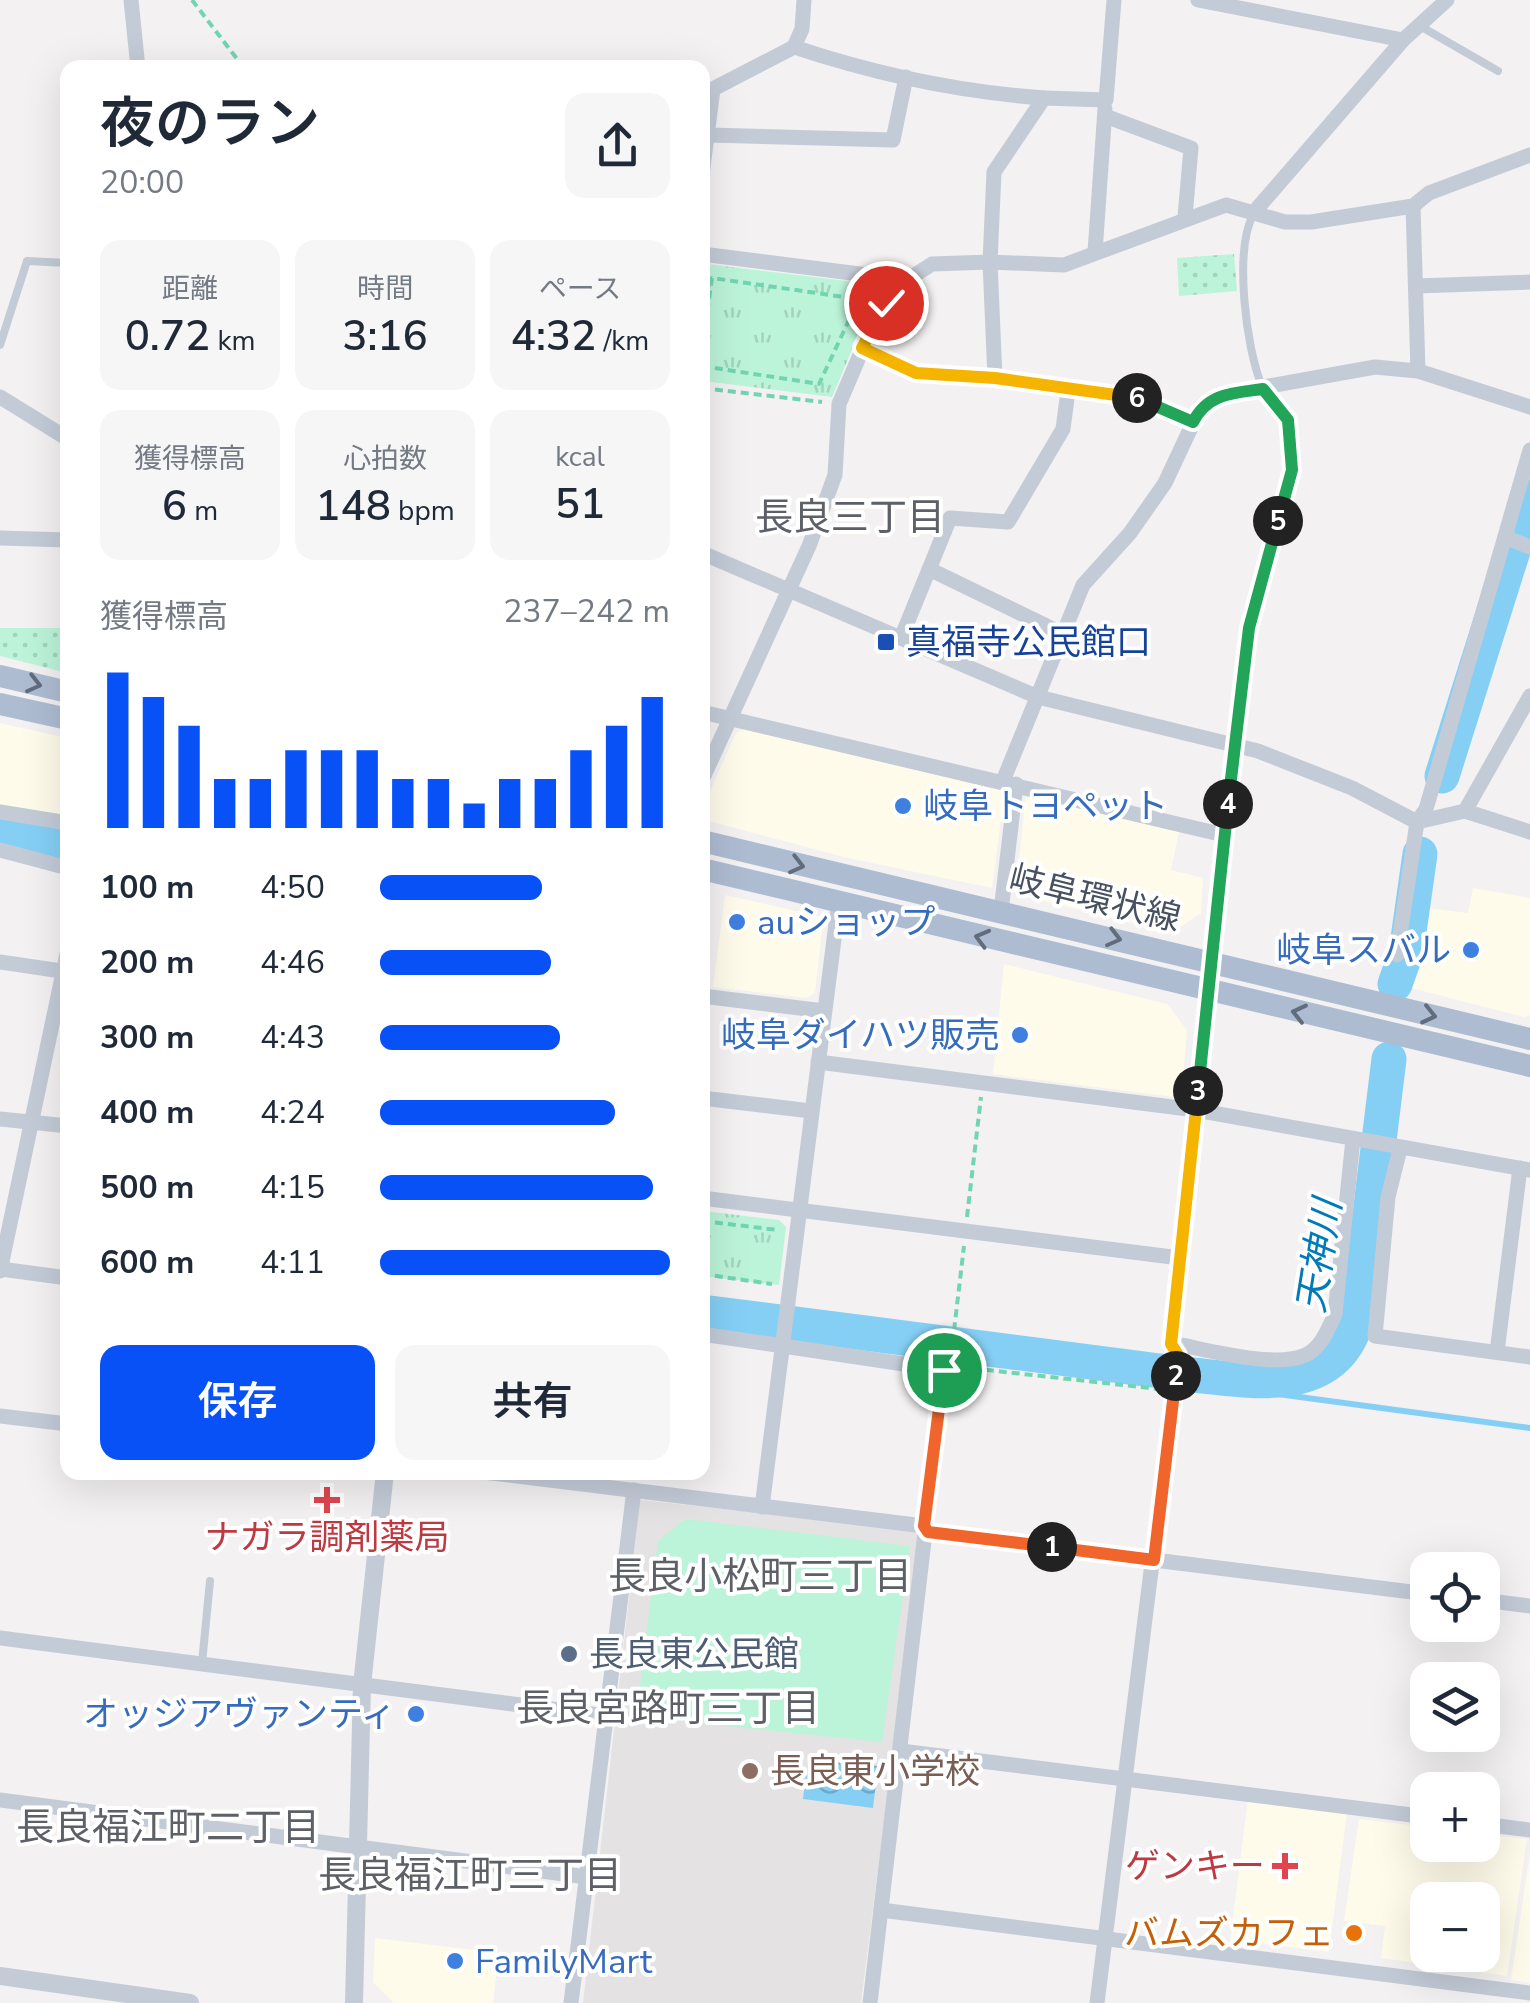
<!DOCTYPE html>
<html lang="ja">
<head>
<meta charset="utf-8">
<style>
  :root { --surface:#fff; --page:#f6f6f7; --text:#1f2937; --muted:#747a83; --accent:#0851f6 }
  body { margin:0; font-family:"Nunito Sans","Noto Sans JP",sans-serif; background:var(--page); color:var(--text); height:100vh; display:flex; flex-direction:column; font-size:38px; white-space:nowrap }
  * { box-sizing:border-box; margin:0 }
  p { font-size:32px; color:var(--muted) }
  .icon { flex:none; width:55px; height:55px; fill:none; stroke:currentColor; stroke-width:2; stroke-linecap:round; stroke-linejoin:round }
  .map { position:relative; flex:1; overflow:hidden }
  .panel { position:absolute; left:60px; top:60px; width:650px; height:1420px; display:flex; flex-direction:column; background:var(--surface); border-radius:20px; box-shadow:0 10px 40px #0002 }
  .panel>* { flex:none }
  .fabs { position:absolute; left:1410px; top:1552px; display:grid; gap:20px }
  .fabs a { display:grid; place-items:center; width:90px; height:90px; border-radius:20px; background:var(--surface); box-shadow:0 10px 40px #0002; font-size:50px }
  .pin { position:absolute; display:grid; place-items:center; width:85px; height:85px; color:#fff; margin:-42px; border:5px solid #fff; border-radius:50%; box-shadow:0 2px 10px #0007 }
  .km { position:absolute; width:50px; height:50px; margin:-25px; border-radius:50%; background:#222; color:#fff; font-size:28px; line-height:50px; text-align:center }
  .round { display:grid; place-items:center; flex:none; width:105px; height:105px; border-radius:20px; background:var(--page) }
  .summary { display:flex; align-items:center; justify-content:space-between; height:170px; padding:0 40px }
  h1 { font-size:55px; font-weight:600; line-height:75px }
  .metrics { display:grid; grid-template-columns:repeat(3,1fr); gap:15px; height:170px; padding:10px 40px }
  .metrics div { display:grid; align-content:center; border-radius:20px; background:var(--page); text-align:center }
  .metrics b { font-size:42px; font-weight:600 }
  .metrics small { font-size:28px; font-weight:400 }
  .metrics p { font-size:28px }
  .chart { height:280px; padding:20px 40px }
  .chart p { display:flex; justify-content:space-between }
  .chart svg { width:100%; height:180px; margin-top:10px; stroke:var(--accent); stroke-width:6 }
  .cta { display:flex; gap:20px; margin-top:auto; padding:20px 40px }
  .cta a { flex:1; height:115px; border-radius:20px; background:var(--accent); color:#fff; font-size:40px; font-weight:600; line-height:115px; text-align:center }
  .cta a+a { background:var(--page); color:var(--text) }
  ul { padding:0 40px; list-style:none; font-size:32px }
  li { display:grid; grid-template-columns:160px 120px 1fr; align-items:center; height:75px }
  li i { height:25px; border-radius:12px; background:var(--accent) }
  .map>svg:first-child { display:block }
  .commercial { fill:#fefbea; fill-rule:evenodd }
  .education { fill:#e4e2e3 }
  .grass { fill:url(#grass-dots) }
  .park { fill:url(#park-tufts) }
  .pitch { fill:#bcf4d9 }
  .water { fill:url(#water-waves) }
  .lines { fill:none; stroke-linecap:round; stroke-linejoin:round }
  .stream { stroke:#85cff5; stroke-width:6 }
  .river { stroke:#85cff5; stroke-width:35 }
  .path { stroke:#71d5b1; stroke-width:4; stroke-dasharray:8 5; stroke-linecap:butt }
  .service { stroke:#c3cbd7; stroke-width:8 }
  .minor { stroke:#c3cbd7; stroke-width:15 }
  .tertiary { stroke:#c3cbd7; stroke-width:18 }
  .primary { stroke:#aebcd2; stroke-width:22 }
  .oneway { stroke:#616c7c }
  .split-1-casing { stroke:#fff; stroke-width:20 }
  .split-2-casing { stroke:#fff; stroke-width:20 }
  .split-3-casing { stroke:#fff; stroke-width:20 }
  .split-4-casing { stroke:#fff; stroke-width:20 }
  .split-5-casing { stroke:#fff; stroke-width:20 }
  .split-6-casing { stroke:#fff; stroke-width:20 }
  .split-7-casing { stroke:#fff; stroke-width:20 }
  .split-1 { stroke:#f0652b; stroke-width:12 }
  .split-2 { stroke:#f0652b; stroke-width:12 }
  .split-3 { stroke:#f5b400; stroke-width:12 }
  .split-4 { stroke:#22a559; stroke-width:12 }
  .split-5 { stroke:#22a559; stroke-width:12 }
  .split-6 { stroke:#22a559; stroke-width:12 }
  .split-7 { stroke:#f5b400; stroke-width:12 }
  .transit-dot { fill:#1a4fb4; stroke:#fff; stroke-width:4 }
  .shop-dot { fill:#3f7fe0; stroke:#fff; stroke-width:4 }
  .health-dot { fill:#e0444e; stroke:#fff; stroke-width:4 }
  .service-dot { fill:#5c6f8a; stroke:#fff; stroke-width:4 }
  .education-dot { fill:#8d6e63; stroke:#fff; stroke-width:4 }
  .food-dot { fill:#e8710a; stroke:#fff; stroke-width:4 }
  .labels { text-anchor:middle; stroke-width:8; stroke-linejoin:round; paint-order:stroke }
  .transit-label { font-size:35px; fill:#164399; stroke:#fff; text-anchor:start }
  .shop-label { font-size:35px; fill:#366cbe; stroke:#fff; text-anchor:start }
  .street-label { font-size:35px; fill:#475160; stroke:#fff }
  .health-label { font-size:35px; fill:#be3a42; stroke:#fff }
  .service-label { font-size:35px; fill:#4e5e75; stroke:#fff; text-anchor:start }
  .education-label { font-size:35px; fill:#785e54; stroke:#fff; text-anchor:start }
  .food-label { font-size:35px; fill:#c56008; stroke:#fff; text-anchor:end }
  .neighbourhood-label { font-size:38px; fill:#5d6067; stroke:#fff }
  .water-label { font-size:38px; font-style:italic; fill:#007bba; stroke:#fff }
</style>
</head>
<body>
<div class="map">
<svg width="1530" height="2003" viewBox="0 0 1530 2003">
  <defs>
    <pattern id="grass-dots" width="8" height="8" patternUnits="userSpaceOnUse" patternTransform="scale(2.5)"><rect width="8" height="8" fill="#bcf4d9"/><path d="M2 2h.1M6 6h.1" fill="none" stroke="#a3d3bd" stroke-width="1.8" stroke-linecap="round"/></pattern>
    <pattern id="park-tufts" width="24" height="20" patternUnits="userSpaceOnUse" patternTransform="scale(2.5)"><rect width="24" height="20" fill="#bcf4d9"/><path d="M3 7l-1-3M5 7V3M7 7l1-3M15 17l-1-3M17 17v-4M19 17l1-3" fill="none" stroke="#a3d3bd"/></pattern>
    <pattern id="water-waves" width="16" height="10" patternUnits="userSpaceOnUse" patternTransform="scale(2.5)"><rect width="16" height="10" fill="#85cff5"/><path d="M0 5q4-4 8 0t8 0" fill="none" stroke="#6faaca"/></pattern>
  </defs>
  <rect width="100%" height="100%" fill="#f3f1f1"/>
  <g class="commercial">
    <path d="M0 723 67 738V818L0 804Z"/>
    <path d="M746 728 1005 789 992 888 848 858 705 820 702 809 736 733Z"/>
    <path d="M1026 795 1179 832 1171 870 1203 878 1201 913 1172 933 1015 894Z"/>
    <path d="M1473 888 1530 898V1015L1524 1017 1407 987 1418 907 1468 913Z"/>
    <path d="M725 895 818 916 823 923 815 993 807 998 713 987Z"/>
    <path d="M1004 964 1167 1004 1187 1030 1182 1090 1175 1097 993 1074Z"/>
    <path d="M1248 1800 1347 1813 1329 1952 1230 1940Z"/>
    <path d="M1359 1819 1427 1827 1428 1845H1482L1483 1834 1527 1839 1507 1976 1381 1958 1385 1926 1344 1921ZM1482 1900V1955H1428V1900Z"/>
    <path d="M1530 1852V1983L1511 1980Z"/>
    <path d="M375 1938 499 1953 493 2003H394L373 1982Z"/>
  </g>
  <path class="education" d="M640 1500 913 1529 920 1539 861 2003H583Z"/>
  <g class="grass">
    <path d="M1234 254 1237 291 1179 296 1177 258Z"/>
    <path d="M0 628H67V673L0 656Z"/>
  </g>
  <g class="park">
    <path d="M707 264 880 285 883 291 873 300 832 397 703 381 702 268Z"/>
    <path d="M703 1211 779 1220 786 1227 779 1285 703 1276Z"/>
  </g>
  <path class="pitch" d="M685 1519 910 1546 882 1742 636 1717 658 1541Z"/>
  <path class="water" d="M808 1758 878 1766 873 1808 803 1799Z"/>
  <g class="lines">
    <path class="stream" d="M1250 1380 1262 1392 1530 1428"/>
    <g class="river">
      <path d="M1442 776 1530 497"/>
      <path d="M0 829 68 846"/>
      <path d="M1395 984 1406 953 1420 854"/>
      <path d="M702 1312 1183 1374C1248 1380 1334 1400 1357 1320L1389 1059"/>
    </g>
    <g class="path">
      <path d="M192 0 244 68"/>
      <path d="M702 350 712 278 872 301"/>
      <path d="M702 366 819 384 859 299"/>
      <path d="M702 388 822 402"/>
      <path d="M967 1217 981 1097"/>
      <path d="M702 1221 778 1230"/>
      <path d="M702 1274 772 1284"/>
      <path d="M951 1356 964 1246"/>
      <path d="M960 1367 1159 1389"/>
    </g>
    <g class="service">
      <path d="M1420 26 1498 71"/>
      <path d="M1253 215C1234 251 1246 349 1262 386"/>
      <path d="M0 345 27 261 68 263"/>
      <path d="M202 1663 210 1581"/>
    </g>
    <g class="minor">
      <path d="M131 0 138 68"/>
      <path d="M1198 0 1403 40"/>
      <path d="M794 47C875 74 959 92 1044 98"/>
      <path d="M1105 116 1191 148 1185 217"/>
      <path d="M708 135 893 140 906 77"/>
      <path d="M702 175 713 89 794 47 802 29 804 0"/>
      <path d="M1413 206 1418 371"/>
      <path d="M1255 211 1403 40 1447 0"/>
      <path d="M1095 252 1105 109"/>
      <path d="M702 254 907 280"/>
      <path d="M1416 286 1530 282"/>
      <path d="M863 349 915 373 995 378 1068 391 1118 393 1193 422"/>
      <path d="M995 378 990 262 1064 265 1226 205 1285 222H1311L1413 206 1429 193 1530 155"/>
      <path d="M0 397 68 439"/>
      <path d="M1505 537 1530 547"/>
      <path d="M0 538 68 540"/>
      <path d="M702 553 1038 697 1258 751 1352 788 1417 822 1465 811 1530 832"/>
      <path d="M929 569 1063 634"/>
      <path d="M901 638 950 518 1008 522 1063 429 1068 391"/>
      <path d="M702 712 1224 835"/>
      <path d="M702 780 809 546 835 475 839 404 874 322 907 280 932 264 990 262 994 172 1044 98 1106 100 1114 0"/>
      <path d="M1003 781 1083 585 1130 533 1165 483 1201 406 1224 394 1375 367 1418 371 1530 407"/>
      <path d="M1465 811 1530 696"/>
      <path d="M0 812 68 823"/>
      <path d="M0 850 68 868"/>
      <path d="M1001 911 1016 784"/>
      <path d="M1397 955 1417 822 1426 809 1530 450"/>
      <path d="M0 962 68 972"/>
      <path d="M702 996 824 1011"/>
      <path d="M818 1062 1196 1110 1530 1170"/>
      <path d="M702 1098 811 1111"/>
      <path d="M0 1119 68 1126"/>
      <path d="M1400 1149 1388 1197 1375 1336 1530 1357"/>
      <path d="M702 1198 1180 1258"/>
      <path d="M0 1269 68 1278"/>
      <path d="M0 1271 68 949"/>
      <path d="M702 1334 944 1370 870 2003"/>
      <path d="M1171 1343C1205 1349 1271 1368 1303 1356 1320 1350 1328 1330 1335 1314L1353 1139"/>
      <path d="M1497 1352 1520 1168"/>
      <path d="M0 1416 68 1424"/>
      <path d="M483 1472 924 1526"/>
      <path d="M762 1507 839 900"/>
      <path d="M928 1532 1428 1594"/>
      <path d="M1482 1600 1530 1606"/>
      <path d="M0 1638 606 1716"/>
      <path d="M901 1751 1428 1817"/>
      <path d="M0 1800 587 1877"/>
      <path d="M1482 1824 1530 1830"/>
      <path d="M881 1910 1530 1993"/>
      <path d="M571 2003 634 1490"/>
      <path d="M1097 2003 1178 1355 1171 1343 1249 628 1292 470 1288 420 1263 389"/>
    </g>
    <g class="tertiary">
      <path d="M0 1976 190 2003"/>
      <path d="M354 2003 362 1685 385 1472"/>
    </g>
    <g class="primary">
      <path d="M0 676 68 692"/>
      <path d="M0 704 68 719"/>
      <path d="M702 841 1530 1039"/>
      <path d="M702 869 1530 1066"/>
    </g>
  </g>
  <defs><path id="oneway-chevron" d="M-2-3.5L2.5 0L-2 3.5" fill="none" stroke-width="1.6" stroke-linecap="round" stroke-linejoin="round" transform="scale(2.5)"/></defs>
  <g class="oneway">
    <use href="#oneway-chevron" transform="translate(34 684) rotate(14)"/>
    <use href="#oneway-chevron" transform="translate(797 865) rotate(14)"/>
    <use href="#oneway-chevron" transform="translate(982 938) rotate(-165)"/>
    <use href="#oneway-chevron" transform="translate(1114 938) rotate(14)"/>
    <use href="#oneway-chevron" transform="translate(1299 1013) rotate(-167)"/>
    <use href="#oneway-chevron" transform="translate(1429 1015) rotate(13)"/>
  </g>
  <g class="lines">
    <defs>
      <path id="split-1" d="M944 1370 924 1526 928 1532 1052 1547"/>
      <path id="split-2" d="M1052 1547 1154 1560 1176 1376"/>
      <path id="split-3" d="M1176 1376 1178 1355 1171 1344 1198 1091"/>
      <path id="split-4" d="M1198 1091 1228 804"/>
      <path id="split-5" d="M1228 804 1249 628 1278 521"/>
      <path id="split-6" d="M1137 398 1193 422C1208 393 1233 393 1263 389L1288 420 1292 470 1278 521"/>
      <path id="split-7" d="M886 303 862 348 916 373 995 378 1137 398"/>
    </defs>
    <use href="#split-1" class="split-1-casing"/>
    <use href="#split-2" class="split-2-casing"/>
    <use href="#split-3" class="split-3-casing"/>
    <use href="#split-4" class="split-4-casing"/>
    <use href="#split-5" class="split-5-casing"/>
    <use href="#split-6" class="split-6-casing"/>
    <use href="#split-7" class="split-7-casing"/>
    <use href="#split-1" class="split-1"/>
    <use href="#split-2" class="split-2"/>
    <use href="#split-3" class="split-3"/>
    <use href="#split-4" class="split-4"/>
    <use href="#split-5" class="split-5"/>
    <use href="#split-6" class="split-6"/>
    <use href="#split-7" class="split-7"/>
  </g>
  <rect class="transit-dot" x="876" y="632" width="20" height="20" rx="5"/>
  <g class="shop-dot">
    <circle cx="903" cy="806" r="10"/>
    <circle cx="737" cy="922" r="10"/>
    <circle cx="1471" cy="950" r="10"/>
    <circle cx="1020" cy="1035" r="10"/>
    <circle cx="416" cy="1714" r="10"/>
    <circle cx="455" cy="1961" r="10"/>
  </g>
  <g class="health-dot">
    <path d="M322 1485h10v10h10v10h-10v10h-10v-10h-10v-10h10z"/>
    <path d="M1280 1851h10v10h10v10h-10v10h-10v-10h-10v-10h10z"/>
  </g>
  <circle class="service-dot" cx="569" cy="1654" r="10"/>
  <circle class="education-dot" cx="750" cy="1771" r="10"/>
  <circle class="food-dot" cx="1354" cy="1933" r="10"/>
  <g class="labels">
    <g class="transit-label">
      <text x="906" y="654">真福寺公民館口</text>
    </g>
    <g class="shop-label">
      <text x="923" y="818">岐阜トヨペット</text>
      <text x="757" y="934">auショップ</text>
      <text x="1451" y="962" text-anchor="end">岐阜スバル</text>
      <text x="1000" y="1047" text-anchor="end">岐阜ダイハツ販売</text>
      <text x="396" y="1726" text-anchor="end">オッジアヴァンティ</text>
      <text x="475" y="1973">FamilyMart</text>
    </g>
    <g class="street-label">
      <text transform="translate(1095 898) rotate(14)" y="12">岐阜環状線</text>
    </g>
    <g class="health-label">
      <text x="327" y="1549">ナガラ調剤薬局</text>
      <text x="1265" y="1878" text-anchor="end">ゲンキー</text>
    </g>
    <g class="service-label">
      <text x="589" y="1666">長良東公民館</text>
    </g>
    <g class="education-label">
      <text x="770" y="1783">長良東小学校</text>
    </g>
    <g class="food-label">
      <text x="1334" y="1945">バムズカフェ</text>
    </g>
    <g class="neighbourhood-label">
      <text x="850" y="530">長良三丁目</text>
      <text x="760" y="1589">長良小松町三丁目</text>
      <text x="668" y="1721">長良宮路町三丁目</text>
      <text x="168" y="1840">長良福江町二丁目</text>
      <text x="470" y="1888">長良福江町三丁目</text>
    </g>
    <g class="water-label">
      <text transform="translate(1319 1256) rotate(-81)" y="13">天神川</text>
    </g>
  </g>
</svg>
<div class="fabs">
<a><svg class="icon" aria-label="locate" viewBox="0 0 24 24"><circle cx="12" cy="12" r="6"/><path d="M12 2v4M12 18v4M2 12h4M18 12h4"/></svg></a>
<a><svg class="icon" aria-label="layers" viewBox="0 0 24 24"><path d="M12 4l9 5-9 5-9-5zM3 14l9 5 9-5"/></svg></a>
<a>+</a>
<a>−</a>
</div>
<div class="pin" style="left:944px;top:1370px;background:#1e9e55"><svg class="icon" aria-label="arrive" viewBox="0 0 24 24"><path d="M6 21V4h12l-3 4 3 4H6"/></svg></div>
<div class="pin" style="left:886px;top:303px;background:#d93025"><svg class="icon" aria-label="check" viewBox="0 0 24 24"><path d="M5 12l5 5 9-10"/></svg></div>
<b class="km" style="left:1052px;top:1547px">1</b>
<b class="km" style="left:1176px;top:1376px">2</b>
<b class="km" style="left:1198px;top:1091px">3</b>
<b class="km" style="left:1228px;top:804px">4</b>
<b class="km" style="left:1278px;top:521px">5</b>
<b class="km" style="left:1137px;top:398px">6</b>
<section class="panel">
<div class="summary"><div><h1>夜のラン</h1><p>20:00</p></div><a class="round"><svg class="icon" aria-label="share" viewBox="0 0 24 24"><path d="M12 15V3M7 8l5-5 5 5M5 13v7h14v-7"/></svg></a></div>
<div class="metrics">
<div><p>距離</p><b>0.72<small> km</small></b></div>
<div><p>時間</p><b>3:16</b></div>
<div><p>ペース</p><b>4:32<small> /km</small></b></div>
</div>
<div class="metrics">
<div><p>獲得標高</p><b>6<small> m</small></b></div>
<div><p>心拍数</p><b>148<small> bpm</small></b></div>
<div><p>kcal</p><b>51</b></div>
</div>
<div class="chart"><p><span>獲得標高</span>237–242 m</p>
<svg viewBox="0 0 160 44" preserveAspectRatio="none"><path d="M5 44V6M15 44V12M25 44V19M35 44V32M45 44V32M55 44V25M65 44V25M75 44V25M85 44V32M95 44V32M105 44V38M115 44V32M125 44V32M135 44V25M145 44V19M155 44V12"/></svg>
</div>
<ul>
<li><b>100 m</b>4:50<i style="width:56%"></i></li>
<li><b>200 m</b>4:46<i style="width:59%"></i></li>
<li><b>300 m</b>4:43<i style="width:62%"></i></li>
<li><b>400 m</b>4:24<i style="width:81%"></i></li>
<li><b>500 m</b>4:15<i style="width:94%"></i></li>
<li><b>600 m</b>4:11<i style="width:100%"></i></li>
</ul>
<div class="cta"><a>保存</a><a>共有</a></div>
</section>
</div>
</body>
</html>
